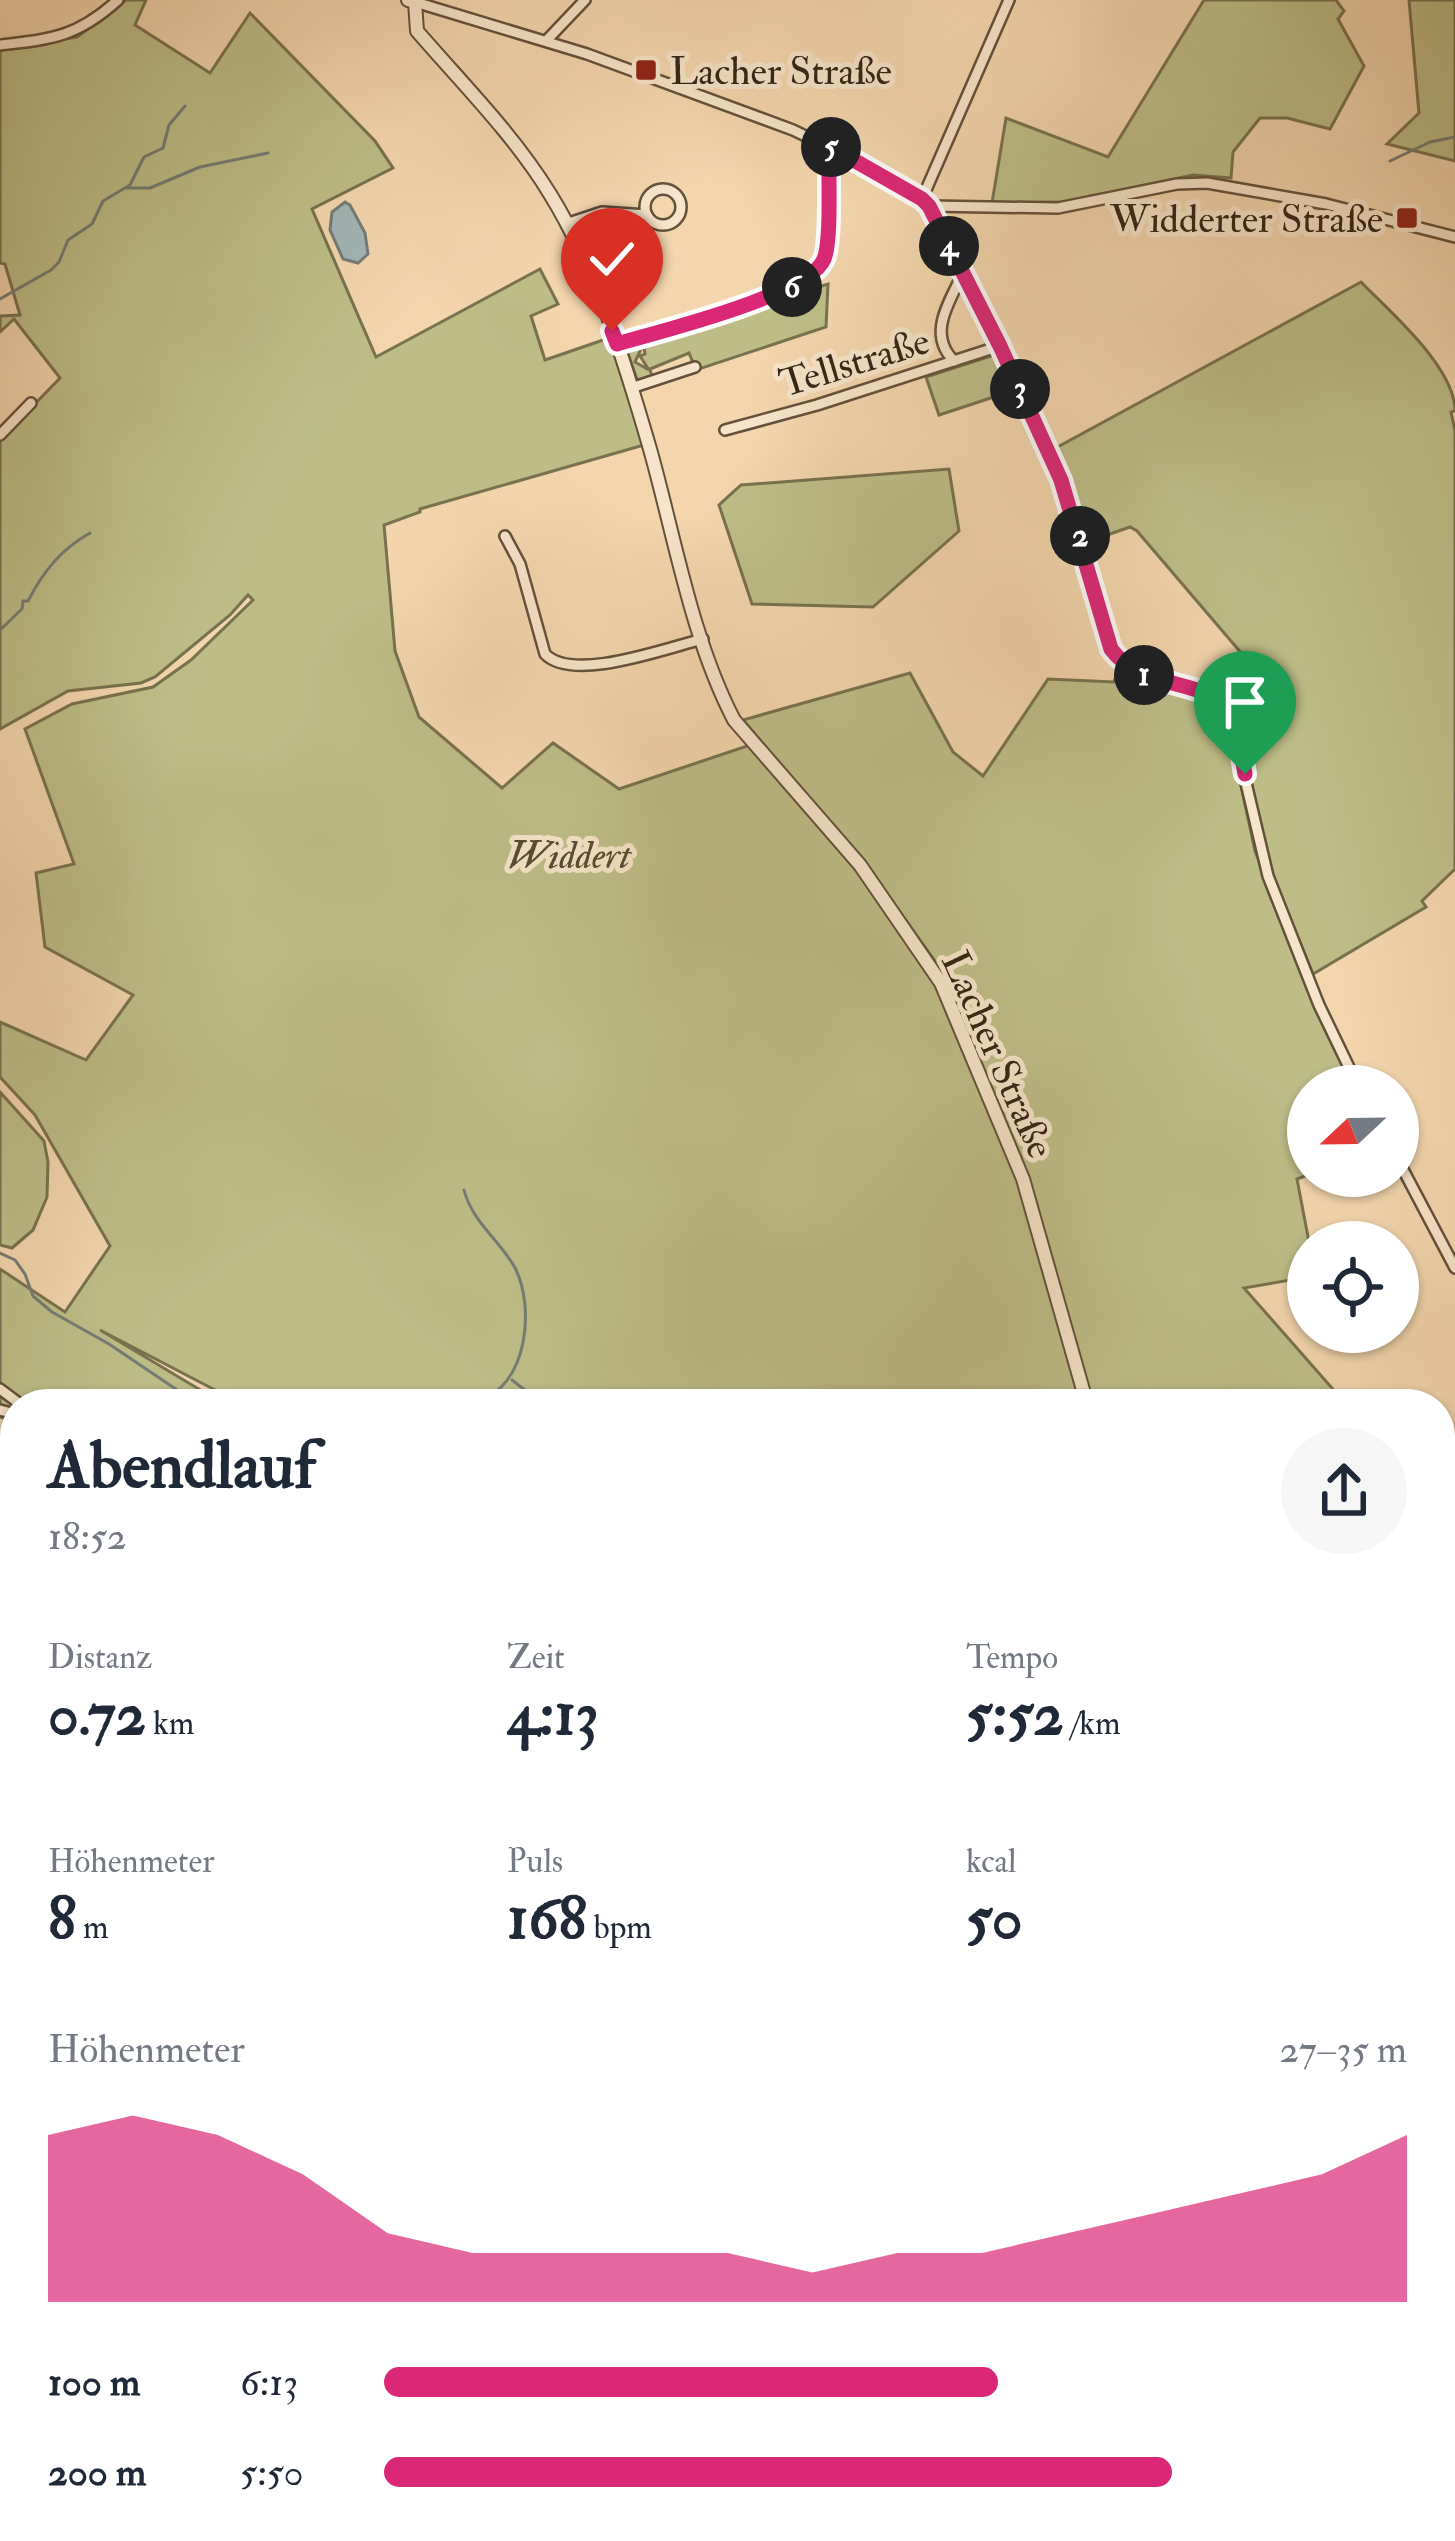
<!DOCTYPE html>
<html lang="de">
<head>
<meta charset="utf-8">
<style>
  :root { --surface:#fff; --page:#f6f6f7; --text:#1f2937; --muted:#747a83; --accent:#db2777 }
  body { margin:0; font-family:"IM FELL Double Pica",serif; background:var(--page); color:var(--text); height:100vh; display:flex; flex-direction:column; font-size:45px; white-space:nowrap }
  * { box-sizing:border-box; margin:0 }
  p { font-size:39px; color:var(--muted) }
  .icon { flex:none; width:66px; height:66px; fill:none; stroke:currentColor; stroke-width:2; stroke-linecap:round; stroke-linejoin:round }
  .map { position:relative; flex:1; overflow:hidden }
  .sheet { position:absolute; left:0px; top:1389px; width:1455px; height:1152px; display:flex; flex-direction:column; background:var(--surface); border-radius:48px 48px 0 0; box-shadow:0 3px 9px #0004 }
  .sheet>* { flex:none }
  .needle { width:78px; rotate:248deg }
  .tools { position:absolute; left:1287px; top:1065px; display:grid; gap:24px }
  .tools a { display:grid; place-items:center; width:132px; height:132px; border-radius:50%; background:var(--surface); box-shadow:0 3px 9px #0004; font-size:60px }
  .pin { position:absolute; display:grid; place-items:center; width:102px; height:102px; color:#fff; margin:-123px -51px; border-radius:50% 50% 50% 0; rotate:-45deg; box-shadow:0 0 12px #0007 }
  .pin .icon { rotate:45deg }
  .km { position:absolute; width:60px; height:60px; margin:-30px; border-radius:50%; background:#222; color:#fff; font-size:33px; line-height:60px; text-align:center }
  .round { display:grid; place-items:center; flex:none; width:126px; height:126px; border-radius:63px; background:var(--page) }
  .overview { display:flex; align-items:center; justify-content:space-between; height:204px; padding:0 48px }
  h1 { font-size:66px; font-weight:800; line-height:90px }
  .metrics { display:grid; grid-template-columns:repeat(3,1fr); gap:18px; height:204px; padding:12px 48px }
  .metrics div { display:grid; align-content:center }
  .metrics b { font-size:60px; font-weight:800 }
  .metrics small { font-size:33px; font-weight:400 }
  .metrics p { font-size:33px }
  .chart { height:336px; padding:24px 48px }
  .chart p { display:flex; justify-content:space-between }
  .chart svg { width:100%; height:216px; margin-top:12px; fill:var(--accent); opacity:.7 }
  ul { padding:0 48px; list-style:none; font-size:39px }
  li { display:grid; grid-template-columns:192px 144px 1fr; align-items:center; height:90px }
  li i { height:30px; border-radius:15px; background:var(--accent) }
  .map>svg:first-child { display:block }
  .green { fill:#bebd88; stroke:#79714f; stroke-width:3 }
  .water { fill:#a1b6b6; stroke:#757c76; stroke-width:3 }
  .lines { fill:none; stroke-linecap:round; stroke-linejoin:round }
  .stream { stroke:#757c76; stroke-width:3 }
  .minor-casing { stroke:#64513c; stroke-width:14 }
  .tertiary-casing { stroke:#64513c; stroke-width:16 }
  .minor { stroke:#f7e4ca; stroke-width:9 }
  .tertiary { stroke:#f7e4ca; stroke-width:12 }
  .route-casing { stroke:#fff; stroke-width:24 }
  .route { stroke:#db2777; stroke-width:15 }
  .poi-dot { fill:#8f2418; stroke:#f7e4ca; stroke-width:4.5 }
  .labels { text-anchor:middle; stroke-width:10; stroke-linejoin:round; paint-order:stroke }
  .poi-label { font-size:39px; fill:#342516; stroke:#f7e4ca; text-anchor:start }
  .street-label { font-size:39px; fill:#342516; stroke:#f7e4ca }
  .park-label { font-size:39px; font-style:italic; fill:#564b32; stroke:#f7e4ca }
</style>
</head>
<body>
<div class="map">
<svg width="1455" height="2541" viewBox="0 0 1455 2541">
  <rect width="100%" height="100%" fill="#f3d6ae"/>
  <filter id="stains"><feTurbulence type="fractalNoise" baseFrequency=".00167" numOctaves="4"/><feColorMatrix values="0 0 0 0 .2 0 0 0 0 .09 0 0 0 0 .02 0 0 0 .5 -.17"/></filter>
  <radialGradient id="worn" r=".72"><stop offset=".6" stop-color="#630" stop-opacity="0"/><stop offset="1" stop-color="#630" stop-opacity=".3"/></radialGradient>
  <g class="green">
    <path d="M126 0H146L135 25 210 73 250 13 375 141 393 168 312 209 376 357 540 269 558 304 531 316 545 360 609 338 644 445 420 509V512L384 525 395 651 419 717 502 788 553 743 619 789 750 745 860 875 927 965 1018 1180 1082 1404H242L100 1330 202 1391 234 1404H15V1422L0 1417V1269L65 1312 110 1246 35 1115 0 1077V1022L86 1060 133 995 45 947 36 873 74 864 25 729 72 704 153 687 191 660 253 600 248 595 230 615 155 677 141 683 68 691 0 729V440L60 378 14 319 0 332V316L20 315 5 264 0 263V48L77 37Z"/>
    <path d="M1204 0H1336L1344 11 1338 19 1364 66 1330 129 1287 118H1260L1233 152 1231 178 1193 175 1064 202 992 203 1006 118 1108 157Z"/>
    <path d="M1409 0H1455V161L1387 144 1419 113Z"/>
    <path d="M1361 282C1390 312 1455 367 1455 411L1451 412 1455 431V869L1422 901 1426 907 1313 974 1270 869 1240 730 1227 700 1266 682 1137 531 1130 527 1090 541 1054 449Z"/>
    <path d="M828 284 826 327 696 370 689 353 650 369 653 381 639 385 624 342 639 337 642 347 635 362 649 370 640 356 645 354 643 340Z"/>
    <path d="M1000 353 1015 390 939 415 926 377Z"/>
    <path d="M949 469 959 531 873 607 752 604 719 505 741 485Z"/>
    <path d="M1117 672 1219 705 1225 711 1255 851 1315 1004 1354 1086H1308V1175L1297 1179 1309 1242 1308 1277 1244 1288 1346 1404H1091L1028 1177 935 961 873 875 743 720 910 673 953 752 983 776 1048 679 1114 682Z"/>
    <path d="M0 1092 44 1141 48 1162 47 1197 33 1230 12 1248 0 1245Z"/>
    <path d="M1440 1510 1455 1527V1988L1446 1987 1440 1978Z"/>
    <path d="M0 2251 15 2261V2384L0 2366Z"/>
    <path d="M1440 2355 1444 2361 1455 2356V2541H1106L1101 2526H1440Z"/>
    <path d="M105 2526H387L381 2532 393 2541H102Z"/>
  </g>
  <path class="water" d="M345 202 350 205 365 233 368 254 358 263 343 259 330 230 332 212Z"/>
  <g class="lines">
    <g class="stream">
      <path d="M1390 161 1430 142 1455 137"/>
      <path d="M127 188H150L200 167 268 153"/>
      <path d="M0 299 51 270 59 262 68 240 92 224 103 201 130 185 144 157 163 148 169 125 185 106"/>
      <path d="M0 630 22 609 23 601H28C43 572 61 549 90 533"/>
      <path d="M0 1253 15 1260 25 1274 33 1296 52 1312 109 1344 198 1404"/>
      <path d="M512 1380 539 1401"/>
      <path d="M435 1404 440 1395C451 1396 463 1406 476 1402 528 1388 536 1306 514 1266 498 1239 472 1221 464 1190"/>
      <path d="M0 2277 15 2283"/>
      <path d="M1319 2526 1332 2541"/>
      <path d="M246 2541V2526"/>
    </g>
    <defs>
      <g id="minor">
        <path d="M415 2 587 54 793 130 878 171 922 199 929 206 1000 346 1061 480 1111 649C1140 689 1199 676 1229 711L1268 876 1319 1005 1358 1086"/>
        <path d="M546 41 585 0"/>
        <path d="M0 45C53 39 77 37 118 0"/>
        <circle cx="663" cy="207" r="18"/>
        <path d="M922 199 1009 0"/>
        <path d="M929 206 1058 208 1177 184 1207 183 1326 204 1455 237"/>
        <path d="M566 224 602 212 647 215"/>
        <path d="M617 344C657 332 810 296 824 259 832 240 828 171 829 146"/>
        <path d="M954 361C927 334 949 303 962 275"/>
        <path d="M631 388 695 367"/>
        <path d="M725 430 817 405 1000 346"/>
        <path d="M0 435 31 403"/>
        <path d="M505 536 520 564 545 654C573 683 666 648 703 639"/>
        <path d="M1398 1160 1455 1268"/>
        <path d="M0 1389 20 1404"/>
        <path d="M0 1410 15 1414"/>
        <path d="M1440 2009 1455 1998"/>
        <path d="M0 2039 15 2050"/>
        <path d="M497 2541 505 2526"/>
        <path d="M820 2541 827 2537"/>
      </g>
      <g id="tertiary">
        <path d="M408 0 415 2 417 31C462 83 514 135 550 194 597 270 625 363 650 449 675 538 691 637 734 720L860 865 941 983 1023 1179 1087 1404"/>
        <path d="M0 1863 15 1867"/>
        <path d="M1440 1987 1455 2010"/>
        <path d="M669 2526 684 2541"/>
      </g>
    </defs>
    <use href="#minor" class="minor-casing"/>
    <use href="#tertiary" class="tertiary-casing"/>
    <use href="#minor" class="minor"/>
    <use href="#tertiary" class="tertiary"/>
  </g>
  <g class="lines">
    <defs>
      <path id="route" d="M612 331 617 344C657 332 810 295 824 259 832 240 828 171 829 146L922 199 929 206 1000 346 1061 480 1111 649C1141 690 1206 679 1228 709 1240 726 1241 754 1245 774"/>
    </defs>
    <use href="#route" class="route-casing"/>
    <use href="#route" class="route"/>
  </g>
  <g class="poi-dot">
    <rect x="634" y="58" width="24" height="24" rx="6"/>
    <rect x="1395" y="206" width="24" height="24" rx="6"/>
  </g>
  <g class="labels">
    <g class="poi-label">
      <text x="670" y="84">Lacher Straße</text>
      <text x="1383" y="232" text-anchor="end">Widderter Straße</text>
    </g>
    <g class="street-label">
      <text transform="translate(854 361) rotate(-17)" y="14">Tellstraße</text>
      <text transform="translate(999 1054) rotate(66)" y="14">Lacher Straße</text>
    </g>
    <g class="park-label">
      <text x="569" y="868">Widdert</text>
    </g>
  </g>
  <rect width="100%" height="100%" filter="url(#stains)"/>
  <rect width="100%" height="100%" fill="url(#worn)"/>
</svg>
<div class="tools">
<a><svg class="needle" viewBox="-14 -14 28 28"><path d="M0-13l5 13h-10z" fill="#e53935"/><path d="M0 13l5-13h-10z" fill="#747a83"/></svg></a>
<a><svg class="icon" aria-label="locate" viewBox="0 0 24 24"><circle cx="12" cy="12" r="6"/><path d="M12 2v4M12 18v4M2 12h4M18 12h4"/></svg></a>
</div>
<div class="pin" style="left:1245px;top:774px;background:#1e9e55"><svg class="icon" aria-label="arrive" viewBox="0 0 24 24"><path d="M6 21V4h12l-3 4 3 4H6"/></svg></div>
<div class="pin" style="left:612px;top:331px;background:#d93025"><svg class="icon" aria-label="check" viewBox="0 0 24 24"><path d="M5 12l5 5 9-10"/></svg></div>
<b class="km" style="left:1144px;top:675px">1</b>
<b class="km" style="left:1080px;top:536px">2</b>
<b class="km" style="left:1020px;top:389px">3</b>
<b class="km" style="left:949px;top:246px">4</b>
<b class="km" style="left:831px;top:147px">5</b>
<b class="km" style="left:792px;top:287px">6</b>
<section class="sheet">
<div class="overview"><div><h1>Abendlauf</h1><p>18:52</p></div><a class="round"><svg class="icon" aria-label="share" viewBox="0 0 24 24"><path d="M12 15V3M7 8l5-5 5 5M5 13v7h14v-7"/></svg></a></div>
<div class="metrics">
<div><p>Distanz</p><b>0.72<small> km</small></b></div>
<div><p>Zeit</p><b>4:13</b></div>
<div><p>Tempo</p><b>5:52<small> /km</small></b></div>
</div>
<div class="metrics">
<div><p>Höhenmeter</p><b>8<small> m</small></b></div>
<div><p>Puls</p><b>168<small> bpm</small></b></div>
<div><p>kcal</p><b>50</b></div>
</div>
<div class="chart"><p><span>Höhenmeter</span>27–35 m</p>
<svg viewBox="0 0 160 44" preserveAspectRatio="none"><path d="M0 44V10L10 6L20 10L30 18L40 30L50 34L60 34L70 34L80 34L90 38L100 34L110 34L120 30L130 26L140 22L150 18L160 10V44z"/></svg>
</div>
<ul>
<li><b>100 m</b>6:13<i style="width:60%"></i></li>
<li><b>200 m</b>5:50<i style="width:77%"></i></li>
</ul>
</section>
</div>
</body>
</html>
